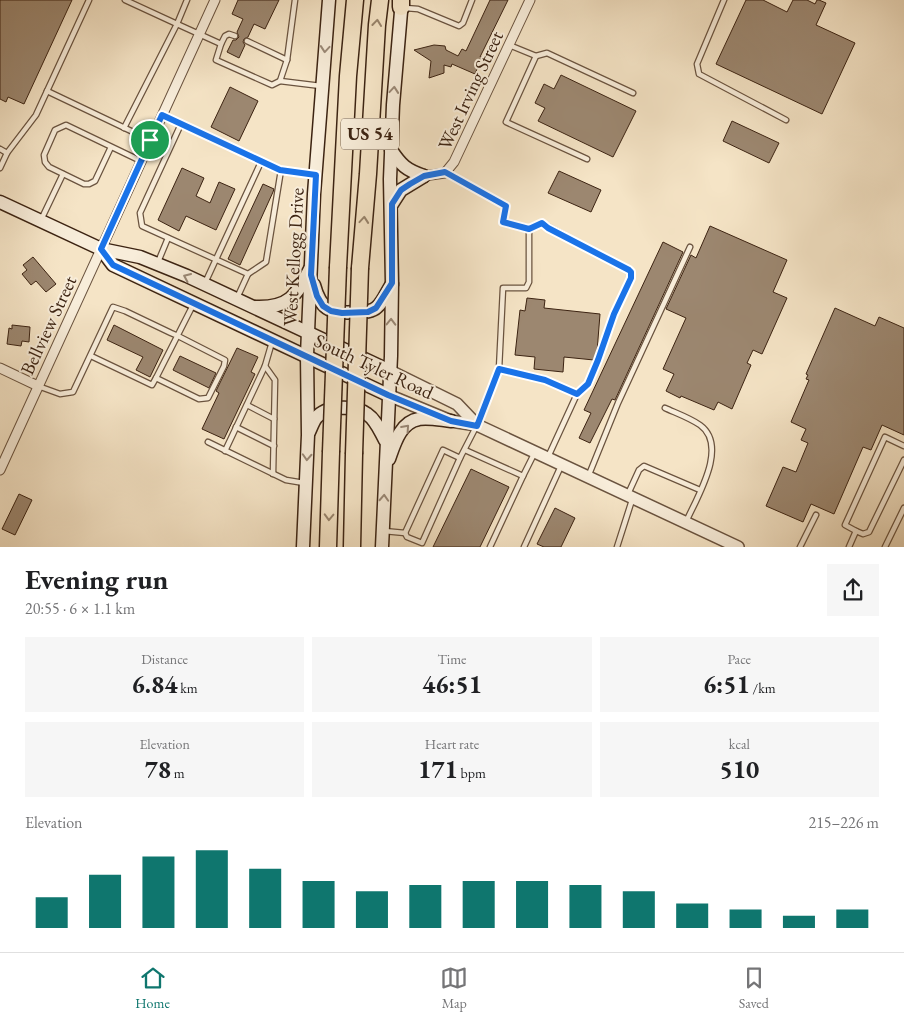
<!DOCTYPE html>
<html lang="en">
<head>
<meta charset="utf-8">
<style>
  :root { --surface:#fff; --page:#f6f6f6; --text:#202124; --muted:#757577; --line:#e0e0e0; --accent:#0f766e }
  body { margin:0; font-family:"EB Garamond",serif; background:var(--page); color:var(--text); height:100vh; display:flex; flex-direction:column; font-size:19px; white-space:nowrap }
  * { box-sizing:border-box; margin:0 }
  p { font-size:16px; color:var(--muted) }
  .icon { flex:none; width:28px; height:28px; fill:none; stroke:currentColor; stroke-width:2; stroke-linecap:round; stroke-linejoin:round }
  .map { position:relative; height:547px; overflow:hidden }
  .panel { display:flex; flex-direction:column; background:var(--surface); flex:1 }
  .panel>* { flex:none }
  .pin { position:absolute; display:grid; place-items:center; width:42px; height:42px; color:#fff; margin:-21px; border:2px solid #fff; border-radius:50%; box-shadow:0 1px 5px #0007 }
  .round { display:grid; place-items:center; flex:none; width:52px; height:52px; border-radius:0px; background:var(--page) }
  .overview { display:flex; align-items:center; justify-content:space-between; height:85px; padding:0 25px }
  h1 { font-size:28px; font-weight:700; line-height:38px }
  .metrics { display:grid; grid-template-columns:repeat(3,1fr); gap:8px; height:85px; padding:5px 25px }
  .metrics div { display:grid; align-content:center; border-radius:0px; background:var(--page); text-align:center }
  .metrics b { font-size:25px; font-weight:700 }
  .metrics small { font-size:14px; font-weight:400 }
  .metrics p { font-size:14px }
  .chart { height:140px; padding:10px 25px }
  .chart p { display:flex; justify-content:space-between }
  .chart svg { width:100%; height:90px; margin-top:5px; stroke:var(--accent); stroke-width:6 }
  .tab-bar { display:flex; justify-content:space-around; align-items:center; height:70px; border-top:1px solid var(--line); background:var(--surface); font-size:14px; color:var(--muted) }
  .tab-bar a { display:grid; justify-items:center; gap:2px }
  .tab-bar .on { color:var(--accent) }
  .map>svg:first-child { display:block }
  .building { fill:#9c8770; stroke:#3c2312 }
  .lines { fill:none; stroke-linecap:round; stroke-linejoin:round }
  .service-casing { stroke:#6a533f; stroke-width:7 }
  .minor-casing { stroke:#6a533f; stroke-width:11 }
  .tertiary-casing { stroke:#6a533f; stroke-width:14 }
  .secondary-casing { stroke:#3c2312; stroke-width:15 }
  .motorway-casing { stroke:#3c2312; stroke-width:19 }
  .service { stroke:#f8edda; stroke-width:4.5 }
  .minor { stroke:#f8edda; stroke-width:9 }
  .tertiary { stroke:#f8edda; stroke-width:11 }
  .secondary { stroke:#f8edda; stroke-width:12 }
  .motorway { stroke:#f5e4c6; stroke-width:16 }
  .motorway-bridge-casing { stroke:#3c2312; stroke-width:19; stroke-linecap:butt }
  .motorway-bridge { stroke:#f5e4c6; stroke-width:16 }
  .oneway { stroke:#98846c }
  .oneway2 { stroke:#9a8876 }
  .route-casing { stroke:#fff; stroke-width:10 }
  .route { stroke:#1a73e8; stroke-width:6 }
  .labels { text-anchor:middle; stroke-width:4; stroke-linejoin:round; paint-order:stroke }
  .shield { fill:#f8edda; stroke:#74604e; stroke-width:1 }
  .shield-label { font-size:18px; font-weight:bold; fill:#3c2312 }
  .street-label { font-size:19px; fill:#3c2312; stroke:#f8edda }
</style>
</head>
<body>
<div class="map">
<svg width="904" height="547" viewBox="0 0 904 547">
  <rect width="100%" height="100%" fill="#f5e4c6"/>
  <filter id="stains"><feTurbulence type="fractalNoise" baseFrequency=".004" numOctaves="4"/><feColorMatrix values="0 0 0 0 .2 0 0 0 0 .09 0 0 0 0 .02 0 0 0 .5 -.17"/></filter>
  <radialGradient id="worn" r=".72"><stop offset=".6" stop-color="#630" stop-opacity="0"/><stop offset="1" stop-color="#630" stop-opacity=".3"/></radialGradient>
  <g class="building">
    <path d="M0 0H72L24 104 8 97 6 102 0 99Z"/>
    <path d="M238 0H279L265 29 254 24 248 37 244 39 243 42 245 45 239 58 227 52 233 40H236L239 37 237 32 243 19 232 14Z"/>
    <path d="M490 0H508L480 57H482L475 74 452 64 451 67 444 65V73L429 78 431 61 414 50 434 45 445 46 446 50 458 56 462 49 466 51Z"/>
    <path d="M746 0H763L787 12 793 0H807L815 4 817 0H819L826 3 816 25 855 43 822 114 716 64Z"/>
    <path d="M561 75 636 111 613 157 538 121 545 108 535 103 544 84 554 89Z"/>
    <path d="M230 87 258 101 239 141 211 127Z"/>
    <path d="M732 121 779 143 769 163 723 141Z"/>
    <path d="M182 168 204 178 196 196 210 203 219 182 235 189 216 230 186 216 179 231 158 220Z"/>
    <path d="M559 171 601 190 591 212 548 193Z"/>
    <path d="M263 184 274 189 273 192 240 265 228 259Z"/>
    <path d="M710 226 787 260 773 292 787 298 762 354 753 350 747 363 751 365 732 409 718 402 714 410 681 396 680 398 666 391 674 374 663 369 686 318 666 309 691 255 696 258Z"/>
    <path d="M663 242 683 252 615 400 612 399 590 443 579 438 591 413 584 410Z"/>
    <path d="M33 257 56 284 46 292 36 281 31 285 22 274 27 270 23 265Z"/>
    <path d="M527 298 545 300 544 308 600 314 597 352 594 360 564 357 563 372 534 369 535 357 515 355 520 310 525 311Z"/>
    <path d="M835 308 875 326 879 317 904 328V435L882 425 871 450 863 447 834 514 811 504 803 522 766 506 783 467 796 472 808 443 801 440 806 429 791 422 809 380 806 379 808 375 806 374Z"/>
    <path d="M12 325 30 327 29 342 22 341 21 346 7 344 9 328 12 329Z"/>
    <path d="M114 325 163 350 150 377 136 370 143 357 107 340Z"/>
    <path d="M237 348 258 357 251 372 255 374 224 439 202 429 219 393 216 391Z"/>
    <path d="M180 356 216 373 209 388 173 370Z"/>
    <path d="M471 469 509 487 480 547H433Z"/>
    <path d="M19 494 32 500 15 535 2 529Z"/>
    <path d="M555 508 575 518 561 547H544L537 544Z"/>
  </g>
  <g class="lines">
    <defs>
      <g id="service">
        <path d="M187 0 177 24 221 44 216 60 272 85 280 81 287 60 295 0"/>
        <path d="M724 0 697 64 699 74 786 120"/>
        <path d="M405 8 418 9 459 26 463 23 472 0"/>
        <path d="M247 41 287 60"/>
        <path d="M221 44 225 36 229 34 235 36"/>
        <path d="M509 45 536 56 547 53 633 93"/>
        <path d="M536 56 506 122 587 159"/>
        <path d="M280 81 321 86"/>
        <path d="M47 91 150 140"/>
        <path d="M162 115 281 170 314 175"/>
        <path d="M181 124 140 213 142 226 248 274 237 298"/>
        <path d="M124 128 177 24 125 0"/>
        <path d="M111 147 95 181 89 184H84L49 167 45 162 44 155 55 130 66 125 141 161"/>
        <path d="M0 149 7 153 0 168"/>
        <path d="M7 153 36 115 89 0"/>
        <path d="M41 220 63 174"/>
        <path d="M529 229 542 223 631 272V278L614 314 598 360 588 383 577 394"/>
        <path d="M158 262 168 238"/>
        <path d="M248 274 266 262 281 170"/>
        <path d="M205 283 261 162"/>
        <path d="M272 342 265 366 275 380 273 474"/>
        <path d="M91 356 152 385 156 378"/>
        <path d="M499 369 545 380 577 394 548 457"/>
        <path d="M38 386 60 394 73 392 113 307 125 311 171 333 178 336 225 360 224 366 208 398 199 399 156 378 193 305"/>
        <path d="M247 405 274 419"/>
        <path d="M665 408C676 413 690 418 700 425 729 446 697 497 686 522"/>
        <path d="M236 427 274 446"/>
        <path d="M208 442 286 480 304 483"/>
        <path d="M465 450 523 476 535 452"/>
        <path d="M225 451 265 366"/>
        <path d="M588 477 618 403 690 247"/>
        <path d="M628 494 639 470 644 466 700 490"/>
        <path d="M384 531 405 533 443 450 460 458 477 425 499 369 503 288H526L529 282V229L503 222 506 206 445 173"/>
        <path d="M856 531 863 534 869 532 904 460"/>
        <path d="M405 533 407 537 422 543 460 458"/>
        <path d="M490 547 523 476"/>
        <path d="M524 547 561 466"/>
        <path d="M617 547 632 500"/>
        <path d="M800 547 816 515"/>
        <path d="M849 547 856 531 845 525 885 437 904 446"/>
        <path d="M885 547 904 508"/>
      </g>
      <g id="minor">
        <path d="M424 176 445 173 454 162 530 0"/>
        <path d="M0 368 38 386"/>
        <path d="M0 470 215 0"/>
      </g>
      <g id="tertiary">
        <path d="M390 371 457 404 477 425"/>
        <path d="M388 395 451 421 477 425 738 547"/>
      </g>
      <g id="secondary">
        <path d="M391 150C401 165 406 170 424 176"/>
        <path d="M0 202 101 249 140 257 187 276 390 371"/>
        <path d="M392 204 401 190 424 176"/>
        <path d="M101 249 113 265 388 395"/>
        <path d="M314 285C321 312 333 314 358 312 364 312 372 312 377 307 383 302 387 291 392 284"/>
        <path d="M256 307C289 308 296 296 310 269"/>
        <path d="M309 432C311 428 313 422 316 418 326 405 355 405 367 414 376 420 380 431 385 440"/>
        <path d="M389 459C394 445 400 422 419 419 428 417 441 420 451 421"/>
        <path d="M303 547 308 435 307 355 314 194 329 0"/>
        <path d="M382 547 391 356 392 283 390 179 393 105 402 0"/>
      </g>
      <g id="motorway">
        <path d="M401 7V0"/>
        <path d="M338 267 348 76 355 0"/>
        <path d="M360 268 368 174 377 25 380 0"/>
        <path d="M328 547 331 452"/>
        <path d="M352 547 354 454"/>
      </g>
    </defs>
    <use href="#service" class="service-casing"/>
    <use href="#minor" class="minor-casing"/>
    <use href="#tertiary" class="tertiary-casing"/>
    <use href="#secondary" class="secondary-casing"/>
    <use href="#motorway" class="motorway-casing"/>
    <use href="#service" class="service"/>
    <use href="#minor" class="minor"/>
    <use href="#tertiary" class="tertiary"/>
    <use href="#secondary" class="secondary"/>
    <use href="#motorway" class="motorway"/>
    <defs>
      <g id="motorway-bridge">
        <path d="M331 452 338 267"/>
        <path d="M354 454 360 268"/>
      </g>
    </defs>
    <use href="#motorway-bridge" class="motorway-bridge-casing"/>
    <use href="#motorway-bridge" class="motorway-bridge"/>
  </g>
  <defs><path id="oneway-chevron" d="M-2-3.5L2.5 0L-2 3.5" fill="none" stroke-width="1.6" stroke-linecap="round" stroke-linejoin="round" transform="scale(1.25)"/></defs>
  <g class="oneway">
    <use href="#oneway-chevron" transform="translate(377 23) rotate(-84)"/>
    <use href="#oneway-chevron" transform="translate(364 220) rotate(-85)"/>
    <use href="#oneway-chevron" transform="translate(329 517) rotate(92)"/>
  </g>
  <g class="oneway2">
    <use href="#oneway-chevron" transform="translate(325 49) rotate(95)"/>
    <use href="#oneway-chevron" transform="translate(394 90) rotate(-85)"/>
    <use href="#oneway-chevron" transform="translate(187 277) rotate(-156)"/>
    <use href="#oneway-chevron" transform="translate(391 322) rotate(-89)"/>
    <use href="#oneway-chevron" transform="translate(406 428) rotate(-48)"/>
    <use href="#oneway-chevron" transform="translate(307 457) rotate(93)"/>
    <use href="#oneway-chevron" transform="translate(384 498) rotate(-87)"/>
  </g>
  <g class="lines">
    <defs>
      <path id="route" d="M162 115 280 170 316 175 311 275 317 296 323 306 331 311 342 313 368 312 376 308 392 283V204L401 190 410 184 424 176 445 172 506 206 503 222 529 229 542 223 548 228 629 270 631 272V278L614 314 598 360 588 384 577 394 545 380 499 369 477 426 451 421 388 395 113 265 101 249Z"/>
    </defs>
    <use href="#route" class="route-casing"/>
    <use href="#route" class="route"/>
  </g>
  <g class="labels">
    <rect class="shield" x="341" y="118.5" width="58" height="31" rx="4"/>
    <g class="shield-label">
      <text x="370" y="140">US 54</text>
    </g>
    <g class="street-label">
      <text transform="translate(470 90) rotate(-65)" y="7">West Irving Street</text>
      <text transform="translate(293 257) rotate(-87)" y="7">West Kellogg Drive</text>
      <text transform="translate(48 325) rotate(-65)" y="7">Bellview Street</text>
      <text transform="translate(374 366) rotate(25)" y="7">South Tyler Road</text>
    </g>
  </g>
  <rect width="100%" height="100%" filter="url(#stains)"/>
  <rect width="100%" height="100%" fill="url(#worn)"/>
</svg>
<div class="pin" style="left:150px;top:140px;background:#1e9e55"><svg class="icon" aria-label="arrive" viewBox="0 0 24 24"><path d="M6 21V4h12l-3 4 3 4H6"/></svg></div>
</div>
<section class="panel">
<div class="overview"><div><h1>Evening run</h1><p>20:55 · 6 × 1.1 km</p></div><a class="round"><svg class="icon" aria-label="share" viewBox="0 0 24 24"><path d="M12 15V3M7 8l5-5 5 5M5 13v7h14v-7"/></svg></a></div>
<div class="metrics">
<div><p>Distance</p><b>6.84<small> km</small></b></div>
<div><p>Time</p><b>46:51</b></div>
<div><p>Pace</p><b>6:51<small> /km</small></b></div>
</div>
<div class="metrics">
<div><p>Elevation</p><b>78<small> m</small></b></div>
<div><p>Heart rate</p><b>171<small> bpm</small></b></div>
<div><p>kcal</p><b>510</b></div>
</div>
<div class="chart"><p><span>Elevation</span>215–226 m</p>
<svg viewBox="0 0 160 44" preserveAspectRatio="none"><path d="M5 44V29M15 44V18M25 44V9M35 44V6M45 44V15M55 44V21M65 44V26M75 44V23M85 44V21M95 44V21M105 44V23M115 44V26M125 44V32M135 44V35M145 44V38M155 44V35"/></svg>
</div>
</section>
<nav class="tab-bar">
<a class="on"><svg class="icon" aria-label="home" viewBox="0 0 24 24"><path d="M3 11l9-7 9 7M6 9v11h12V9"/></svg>Home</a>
<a><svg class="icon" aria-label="map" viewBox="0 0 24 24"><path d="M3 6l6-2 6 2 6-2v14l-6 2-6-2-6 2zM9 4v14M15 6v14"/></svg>Map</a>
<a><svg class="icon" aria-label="saved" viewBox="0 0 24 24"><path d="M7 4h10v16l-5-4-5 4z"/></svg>Saved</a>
</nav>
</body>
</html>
